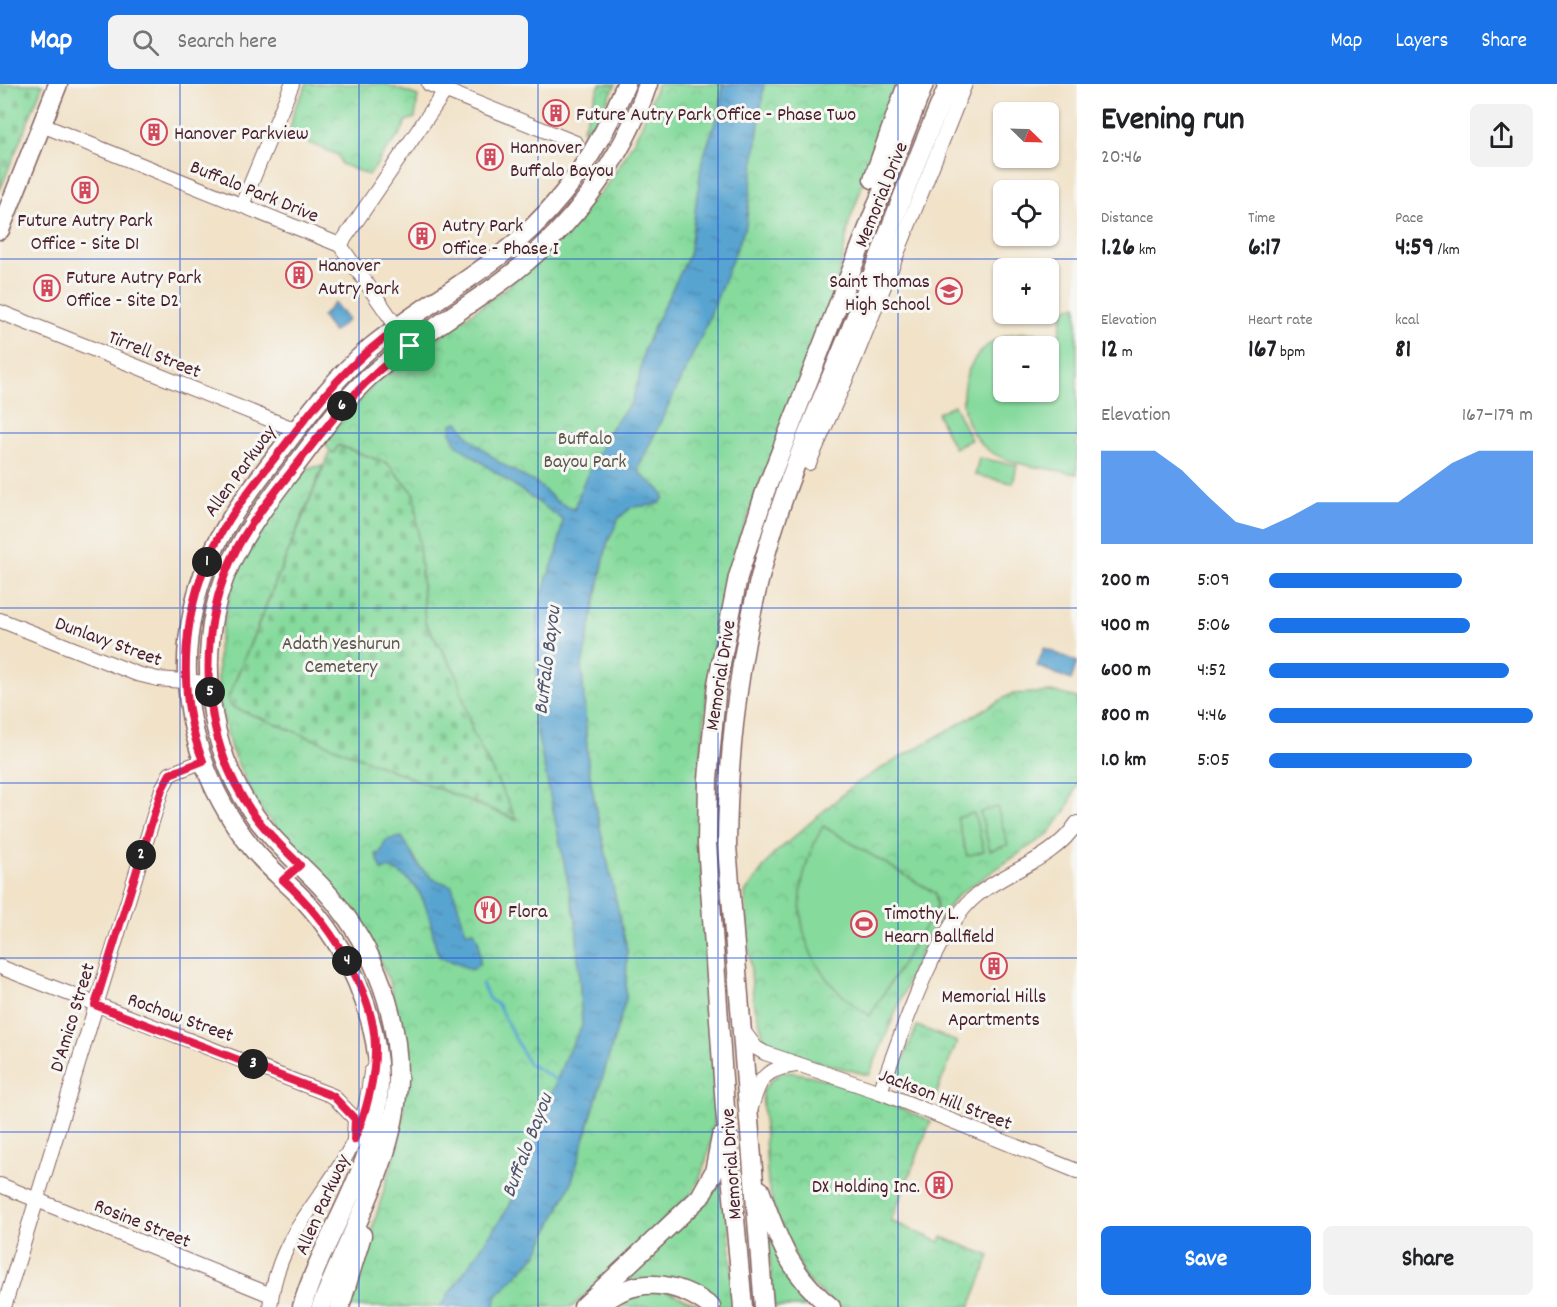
<!DOCTYPE html>
<html lang="en">
<head>
<meta charset="utf-8">
<style>
  :root { --surface:#fff; --page:#f2f2f2; --text:#202124; --muted:#757577; --accent:#1a73e8 }
  body { margin:0; font-family:Dekko,sans-serif; background:var(--page); color:var(--text); height:100vh; display:flex; flex-direction:column; font-size:22px; white-space:nowrap }
  * { box-sizing:border-box; margin:0 }
  p { font-size:20px; color:var(--muted) }
  .icon { flex:none; width:33px; height:33px; fill:none; stroke:currentColor; stroke-width:2; stroke-linecap:round; stroke-linejoin:round }
  .map { position:relative; flex:1; overflow:hidden }
  .details { display:flex; flex-direction:column; background:var(--surface); width:480px }
  .details>* { flex:none }
  .needle { width:39px; rotate:113deg }
  .buttons { position:absolute; left:993px; top:18px; display:grid; gap:12px }
  .buttons a { display:grid; place-items:center; width:66px; height:66px; border-radius:9px; background:var(--surface); box-shadow:0 2px 4px #0004; font-size:30px }
  .pin { position:absolute; display:grid; place-items:center; width:51px; height:51px; color:#fff; margin:-26px; border-radius:12px; box-shadow:0 3px 9px #0006 }
  .km { position:absolute; width:30px; height:30px; margin:-15px; border-radius:50%; background:#222; color:#fff; font-size:16px; line-height:30px; text-align:center }
  .round { display:grid; place-items:center; flex:none; width:63px; height:63px; border-radius:9px; background:var(--page) }
  .headline { display:flex; align-items:center; justify-content:space-between; height:102px; padding:0 24px }
  h1 { font-size:33px; font-weight:800; line-height:45px }
  .figures { display:grid; grid-template-columns:repeat(3,1fr); gap:9px; height:102px; padding:6px 24px }
  .figures div { display:grid; align-content:center }
  .figures b { font-size:26px; font-weight:800 }
  .figures small { font-size:16px; font-weight:400 }
  .figures p { font-size:16px }
  .chart { height:168px; padding:12px 24px }
  .chart p { display:flex; justify-content:space-between }
  .chart svg { width:100%; height:108px; margin-top:6px; fill:var(--accent); opacity:.7 }
  .action { display:flex; gap:12px; margin-top:auto; padding:12px 24px }
  .action a { flex:1; height:69px; border-radius:9px; background:var(--accent); color:#fff; font-size:24px; font-weight:800; line-height:69px; text-align:center }
  .action a+a { background:var(--page); color:var(--text) }
  ul { padding:0 24px; list-style:none; font-size:20px }
  li { display:grid; grid-template-columns:96px 72px 1fr; align-items:center; height:45px }
  li i { height:15px; border-radius:8px; background:var(--accent) }
  header { display:flex; align-items:center; gap:36px; box-sizing:border-box; height:84px; padding:0 30px; background:var(--accent); color:#fff }
  header strong { font-size:28px }
  nav { display:flex; gap:33px; margin-inline-start:auto; font-size:21px }
  .search { width:420px; height:54px; background:var(--page); display:flex; align-items:center; gap:15px; box-sizing:border-box; padding:0 21px; border-radius:9px; color:var(--muted); font-size:22px }
  main { display:flex; flex:1; min-height:0 }
  .map>svg:first-child { display:block }
  .grass { fill:url(#grass-tufts); stroke:#687c64; stroke-width:1.5 }
  .cemetery { fill:url(#cemetery-stones); stroke:#687c64; stroke-width:1.5 }
  .park { fill:url(#park-crowns); stroke:#687c64; stroke-width:1.5 }
  .pitch { fill:#85da9c; stroke:#687c64; stroke-width:1.5; fill-rule:evenodd }
  .water { fill:url(#water-ripples); stroke:#52627e; stroke-width:1.5 }
  .lines { fill:none; stroke-linecap:round; stroke-linejoin:round }
  .stream { stroke:#59a4d1; stroke-width:3 }
  .minor-casing { stroke:#846362; stroke-width:16 }
  .major-casing { stroke:#846362; stroke-width:21 }
  .minor { stroke:#fff; stroke-width:14 }
  .major { stroke:#fff; stroke-width:18 }
  .route-casing { stroke:#fff; stroke-width:12 }
  .route { stroke:#e11d48; stroke-width:8 }
  .grid { fill:none; stroke:#1d4ed8; stroke-width:1.5; stroke-opacity:0.55 }
  .labels { text-anchor:middle; stroke-width:6; stroke-linejoin:round; paint-order:stroke }
  .poi-label { font-size:20px; fill:#4a1f2b; stroke:#f6f6f2; text-anchor:start }
  .street-label { font-size:20px; fill:#4a1f2b; stroke:#f6f6f2 }
  .park-label { font-size:20px; fill:#5c574d; stroke:#f6f6f2 }
  .water-label { font-size:21px; font-style:italic; fill:#50546d; stroke:#f6f6f2 }
</style>
</head>
<body>
<header>
<strong>Map</strong>
<div class="search"><svg class="icon" aria-label="search" viewBox="0 0 24 24"><circle cx="10" cy="10" r="6"/><path d="M15 15l6 6"/></svg>Search here</div>
<nav><a>Map</a><a>Layers</a><a>Share</a></nav>
</header>
<main>
<div class="map">
<svg width="1077" height="1223" viewBox="0 0 1077 1223">
  <defs>
    <pattern id="grass-tufts" width="24" height="20" patternUnits="userSpaceOnUse" patternTransform="scale(1.5)"><rect width="24" height="20" fill="#85da9c"/><path d="M3 7l-1-3M5 7V3M7 7l1-3M15 17l-1-3M17 17v-4M19 17l1-3" fill="none" stroke="#74bb87"/></pattern>
    <pattern id="cemetery-stones" width="16" height="16" patternUnits="userSpaceOnUse" patternTransform="scale(1.5)"><rect width="16" height="16" fill="#85da9c"/><path d="M2 7V4a2 2 0 0 1 4 0v3zM10 15v-3a2 2 0 0 1 4 0v3z" fill="#74bb87"/></pattern>
    <pattern id="park-crowns" width="20" height="18" patternUnits="userSpaceOnUse" patternTransform="scale(1.5)"><rect width="20" height="18" fill="#85da9c"/><path d="M2 6a3 3 0 1 1 6 0M12 15a3 3 0 1 1 6 0" fill="none" stroke="#74bb87"/></pattern>
    <pattern id="water-ripples" width="26" height="14" patternUnits="userSpaceOnUse" patternTransform="scale(1.5)"><rect width="26" height="14" fill="#59a4d1"/><path d="M2 4q2-2 4 0t4 0M15 11q2-2 4 0t4 0" fill="none" stroke="#4c85aa"/></pattern>
  </defs>
  <rect width="100%" height="100%" fill="#f6f6f2"/>
  <filter id="ink" filterUnits="userSpaceOnUse"><feTurbulence type="fractalNoise" baseFrequency=".0167" numOctaves="2"/><feDisplacementMap in="SourceGraphic" scale="12" xChannelSelector="R" yChannelSelector="G"/><feConvolveMatrix kernelMatrix="1 2 1 2 8 2 1 2 1" color-interpolation-filters="sRGB"/></filter>
  <filter id="wash" filterUnits="userSpaceOnUse"><feTurbulence type="fractalNoise" baseFrequency=".008" numOctaves="4" result="noise"/><feDisplacementMap in="SourceGraphic" scale="24" xChannelSelector="R" yChannelSelector="G"/><feGaussianBlur stdDeviation="1.35" result="paint"/><feColorMatrix in="noise" values="0 0 0 0 0 0 0 0 0 0 0 0 0 0 0 0 0 1.4 0 .05"/><feComposite in="paint" operator="in"/></filter>
  <g filter="url(#wash)">
    <rect width="100%" height="100%" fill="#f1e2c8"/>
    <g class="grass">
      <path d="M917 942 957 958 934 1016 893 999Z"/>
      <path d="M719 1093 728 1132 735 1223H718L702 1208 600 1211Z"/>
      <path d="M766 1135 823 1223H774Z"/>
      <path d="M658 1204 705 1223H606L609 1220Z"/>
    </g>
    <g class="cemetery">
      <path d="M0 0H43L0 106Z"/>
      <path d="M337 361 387 379 415 410 425 538 456 589 473 649 518 736 230 622 228 614 330 367 334 369Z"/>
    </g>
    <g class="park">
      <path d="M306 0H385L418 12 415 34 406 37C401 52 394 57 384 69 377 78 378 83 368 91L341 80 338 71 288 50C292 42 292 34 294 26 297 16 304 11 306 0Z"/>
      <path d="M600 0H616L596 38 582 46Z"/>
      <path d="M657 0H898L849 139 835 212 742 448 718 543 708 599 699 695 717 1024C712 1054 708 1080 693 1108L572 1223H349L397 1062 404 1026 391 901 366 848 258 722 231 665 221 624 218 601V564L232 500 244 471 263 440 306 384 323 382 228 614 230 622 517 736 473 649 456 589 425 538 415 410 387 379 338 361 334 369 330 367 324 358 374 300 509 202 604 105 623 76 641 43Z"/>
      <path d="M1055 608 1077 614V701L1067 725 1048 750 959 810 941 832 927 854 869 991 767 965 753 915 745 809 773 771 856 699 1011 610Z"/>
      <path d="M783 988C824 988 892 1021 931 1037L891 1137 940 1158 942 1153 990 1172 970 1223H837L807 1196 775 1129 768 1100 762 1008 772 995Z"/>
    </g>
    <g class="pitch">
      <path d="M1077 221V390C1049 384 1012 383 988 366 950 337 956 274 1000 254 1019 245 1039 249 1059 252L1064 225ZM1004 262H1048V308H1004Z"/>
      <path d="M954 321 971 356 954 364 937 329Z"/>
      <path d="M979 374 1017 381 1013 399 975 391Z"/>
      <path d="M997 723 1008 761 990 766 980 728Z"/>
      <path d="M974 729 984 767 967 772 957 734Z"/>
      <path d="M823 742 935 809 937 823 870 932C797 887 782 816 823 742Z"/>
    </g>
    <g class="water">
      <path d="M722 0H764L746 141 703 249 638 385C643 398 659 399 664 413L660 419 654 421 632 423 619 434 607 460 582 582 588 680 596 725 627 866 626 915 571 1100 537 1170 496 1213 495 1223H440L509 1123 566 972 582 942 576 837 535 639 538 528 547 494 557 469 563 436 457 361 451 348 452 340 458 338 470 354 500 379 539 401 556 417 574 426 583 400 611 344 631 319 639 295 644 266 654 242 689 171 702 77 721 21Z"/>
      <path d="M334 219 348 236 333 248 322 233Z"/>
      <path d="M1044 564 1077 578 1071 596 1037 582Z"/>
      <path d="M402 753 419 782 433 795 452 802 466 848 474 847 479 859 480 879 472 886 440 873C435 866 435 858 433 850 428 821 418 794 388 784L382 786 376 770 381 768 386 756Z"/>
    </g>
    <g class="lines">
      <path class="stream" d="M482 900 489 915 498 921 528 979 560 998"/>
    </g>
  </g>
  <g filter="url(#ink)">
    <g class="lines">
      <defs>
        <g id="minor">
          <path d="M429 0 576 59"/>
          <path d="M42 41 340 161 410 262"/>
          <path d="M242 121 292 0"/>
          <path d="M340 161 445 7"/>
          <path d="M0 228 296 346"/>
          <path d="M809 379 854 277 965 0"/>
          <path d="M0 536 137 590 158 595 208 599"/>
          <path d="M0 883 333 1012 355 1035 354 1056"/>
          <path d="M741 944 756 964 765 969 880 1008 1077 1087"/>
          <path d="M880 1008C899 956 936 843 977 811 1011 784 1052 777 1077 739"/>
          <path d="M750 1027C760 995 762 985 797 981"/>
          <path d="M0 1101 271 1211"/>
          <path d="M4 1223 162 705 170 690 203 677"/>
          <path d="M270 1223C278 1147 325 1117 355 1055 365 1034 368 1011 371 988"/>
        </g>
        <g id="major">
          <path d="M873 95 907 0"/>
          <path d="M0 146 58 0"/>
          <path d="M760 1106C778 1154 789 1190 831 1223"/>
          <path d="M302 1223C325 1145 381 1080 379 995 377 929 348 864 304 816 287 798 267 783 252 764 197 695 174 608 194 522 208 457 247 409 287 358 312 325 338 291 370 264 415 227 468 199 513 161 564 118 601 62 626 0"/>
          <path d="M321 1223C349 1148 396 1077 398 995 399 923 369 853 321 802 297 777 270 755 251 726 213 669 201 596 214 529 225 476 254 436 286 394 313 360 338 321 370 292 411 257 458 229 501 198 568 149 622 78 648 0"/>
          <path d="M340 1223 362 1151"/>
          <path d="M583 1223 700 1113 714 1088 721 1053"/>
          <path d="M599 1223C633 1191 676 1196 711 1223"/>
          <path d="M743 1223 725 1024 707 760 708 695 717 600 738 493 765 408 924 0"/>
          <path d="M764 1223 727 762C728 664 739 569 765 474 787 391 824 312 856 232 887 155 915 76 949 0"/>
        </g>
      </defs>
      <use href="#minor" class="minor-casing"/>
      <use href="#major" class="major-casing"/>
      <use href="#minor" class="minor"/>
      <use href="#major" class="major"/>
    </g>
  </g>
  <g class="lines" filter="url(#ink)">
    <defs>
      <path id="route" d="M398 244 410 262C364 293 332 335 298 379 277 406 254 433 237 464 195 544 199 652 252 728 266 748 283 764 300 781L283 796C325 833 374 905 375 962 376 991 366 1030 354 1056L355 1035 333 1012 95 921 162 705 170 690 203 677C175 607 182 519 219 453 237 420 262 390 285 361 318 317 352 275 398 244Z"/>
    </defs>
    <use href="#route" class="route-casing"/>
    <use href="#route" class="route"/>
  </g>
  <path class="grid" d="M180 0V1223M359 0V1223M538 0V1223M718 0V1223M898 0V1223M0 175H1077M0 349H1077M0 524H1077M0 699H1077M0 874H1077M0 1048H1077"/>
  <defs>
    <symbol id="building-ring" viewBox="-11 -11 22 22"><circle r="9.5" fill="#f6f6f2" stroke="#d1495b" stroke-width="1.5"/><path d="M-4-6H4V6H1V3H-1V6H-4ZM-2.5-4.3h1.7v1.8h-1.7ZM.8-4.3h1.7v1.8H.8ZM-2.5-1h1.7V.8h-1.7ZM.8-1h1.7V.8H.8Z" fill="#d1495b"/></symbol>
    <symbol id="school-ring" viewBox="-11 -11 22 22"><circle r="9.5" fill="#f6f6f2" stroke="#d1495b" stroke-width="1.5"/><path d="M0-5L7-2L0 1L-7-2ZM-4 1L0 2.5L4 1V4Q0 6-4 4Z" fill="#d1495b"/></symbol>
    <symbol id="restaurant-ring" viewBox="-11 -11 22 22"><circle r="9.5" fill="#f6f6f2" stroke="#d1495b" stroke-width="1.5"/><path d="M-5-6h1v4h1v-4h1v4h1v-4h1v5L-1.5 .5V6h-2V.5L-5-1ZM5-6V6H3V1.5H1.5Q1.5-4 5-6Z" fill="#d1495b"/></symbol>
    <symbol id="stadium-ring" viewBox="-11 -11 22 22"><circle r="9.5" fill="#f6f6f2" stroke="#d1495b" stroke-width="1.5"/><path d="M0-5a6.5 5 0 1 0 0 10a6.5 5 0 1 0 0-10ZM-3.5-1.8h7v3.6h-7Z" fill="#d1495b"/></symbol>
  </defs>
  <g fill-rule="evenodd">
    <use href="#building-ring" x="541" y="14" width="30" height="30"/>
    <use href="#building-ring" x="139" y="33" width="30" height="30"/>
    <use href="#building-ring" x="475" y="58" width="30" height="30"/>
    <use href="#building-ring" x="70" y="91" width="30" height="30"/>
    <use href="#building-ring" x="407" y="137" width="30" height="30"/>
    <use href="#building-ring" x="284" y="176" width="30" height="30"/>
    <use href="#building-ring" x="32" y="189" width="30" height="30"/>
    <use href="#school-ring" x="934" y="192" width="30" height="30"/>
    <use href="#restaurant-ring" x="473" y="811" width="30" height="30"/>
    <use href="#stadium-ring" x="849" y="825" width="30" height="30"/>
    <use href="#building-ring" x="979" y="867" width="30" height="30"/>
    <use href="#building-ring" x="924" y="1086" width="30" height="30"/>
  </g>
  <g class="labels">
    <g class="poi-label">
      <text x="576" y="36">Future Autry Park Office - Phase Two</text>
      <text x="174" y="55">Hanover Parkview</text>
      <text x="510" y="69">Hannover<tspan x="510" dy="23">Buffalo Bayou</tspan></text>
      <text x="85" y="142" text-anchor="middle">Future Autry Park<tspan x="85" dy="23">Office - Site D1</tspan></text>
      <text x="442" y="147">Autry Park<tspan x="442" dy="23">Office - Phase I</tspan></text>
      <text x="318" y="187">Hanover<tspan x="318" dy="23">Autry Park</tspan></text>
      <text x="66" y="199">Future Autry Park<tspan x="66" dy="23">Office - Site D2</tspan></text>
      <text x="930" y="203" text-anchor="end">Saint Thomas<tspan x="930" dy="23">High School</tspan></text>
      <text x="508" y="833">Flora</text>
      <text x="884" y="835">Timothy L.<tspan x="884" dy="23">Hearn Ballfield</tspan></text>
      <text x="994" y="918" text-anchor="middle">Memorial Hills<tspan x="994" dy="23">Apartments</tspan></text>
      <text x="920" y="1108" text-anchor="end">DX Holding Inc.</text>
    </g>
    <g class="street-label">
      <text transform="translate(255 106) rotate(22)" y="7">Buffalo Park Drive</text>
      <text transform="translate(880 110) rotate(-68)" y="7">Memorial Drive</text>
      <text transform="translate(155 269) rotate(22)" y="7">Tirrell Street</text>
      <text transform="translate(239 386) rotate(-54)" y="7">Allen Parkway</text>
      <text transform="translate(109 556) rotate(20)" y="7">Dunlavy Street</text>
      <text transform="translate(719 591) rotate(-81)" y="7">Memorial Drive</text>
      <text transform="translate(181 932) rotate(20)" y="7">Rochow Street</text>
      <text transform="translate(71 933) rotate(-73)" y="7">D'Amico Street</text>
      <text transform="translate(946 1014) rotate(21)" y="7">Jackson Hill Street</text>
      <text transform="translate(730 1080) rotate(-94)" y="7">Memorial Drive</text>
      <text transform="translate(321 1120) rotate(-66)" y="7">Allen Parkway</text>
      <text transform="translate(143 1138) rotate(22)" y="7">Rosine Street</text>
    </g>
    <g class="park-label">
      <text x="585" y="360">Buffalo<tspan x="585" dy="23">Bayou Park</tspan></text>
      <text x="341" y="565">Adath Yeshurun<tspan x="341" dy="23">Cemetery</tspan></text>
    </g>
    <g class="water-label">
      <text transform="translate(546 576) rotate(-83)" y="7">Buffalo Bayou</text>
      <text transform="translate(526 1061) rotate(-69)" y="7">Buffalo Bayou</text>
    </g>
  </g>
</svg>
<div class="buttons">
<a><svg class="needle" viewBox="-14 -14 28 28"><path d="M0-13l5 13h-10z" fill="#e53935"/><path d="M0 13l5-13h-10z" fill="#757577"/></svg></a>
<a><svg class="icon" aria-label="locate" viewBox="0 0 24 24"><circle cx="12" cy="12" r="6"/><path d="M12 2v4M12 18v4M2 12h4M18 12h4"/></svg></a>
<a>+</a>
<a>−</a>
</div>
<div class="pin" style="left:410px;top:262px;background:#1e9e55"><svg class="icon" aria-label="arrive" viewBox="0 0 24 24"><path d="M6 21V4h12l-3 4 3 4H6"/></svg></div>
<b class="km" style="left:207px;top:478px">1</b>
<b class="km" style="left:141px;top:771px">2</b>
<b class="km" style="left:253px;top:980px">3</b>
<b class="km" style="left:347px;top:877px">4</b>
<b class="km" style="left:210px;top:608px">5</b>
<b class="km" style="left:342px;top:322px">6</b>
</div>
<section class="details">
<div class="headline"><div><h1>Evening run</h1><p>20:46</p></div><a class="round"><svg class="icon" aria-label="share" viewBox="0 0 24 24"><path d="M12 15V3M7 8l5-5 5 5M5 13v7h14v-7"/></svg></a></div>
<div class="figures">
<div><p>Distance</p><b>1.26<small> km</small></b></div>
<div><p>Time</p><b>6:17</b></div>
<div><p>Pace</p><b>4:59<small> /km</small></b></div>
</div>
<div class="figures">
<div><p>Elevation</p><b>12<small> m</small></b></div>
<div><p>Heart rate</p><b>167<small> bpm</small></b></div>
<div><p>kcal</p><b>81</b></div>
</div>
<div class="chart"><p><span>Elevation</span>167–179 m</p>
<svg viewBox="0 0 160 44" preserveAspectRatio="none"><path d="M0 44V6L10 6L20 6L30 14L40 25L50 35L60 38L70 33L80 27L90 27L100 27L110 27L120 19L130 11L140 6L150 6L160 6V44z"/></svg>
</div>
<ul>
<li><b>200 m</b>5:09<i style="width:73%"></i></li>
<li><b>400 m</b>5:06<i style="width:76%"></i></li>
<li><b>600 m</b>4:52<i style="width:91%"></i></li>
<li><b>800 m</b>4:46<i style="width:100%"></i></li>
<li><b>1.0 km</b>5:05<i style="width:77%"></i></li>
</ul>
<div class="action"><a>Save</a><a>Share</a></div>
</section>
</main>
</body>
</html>
